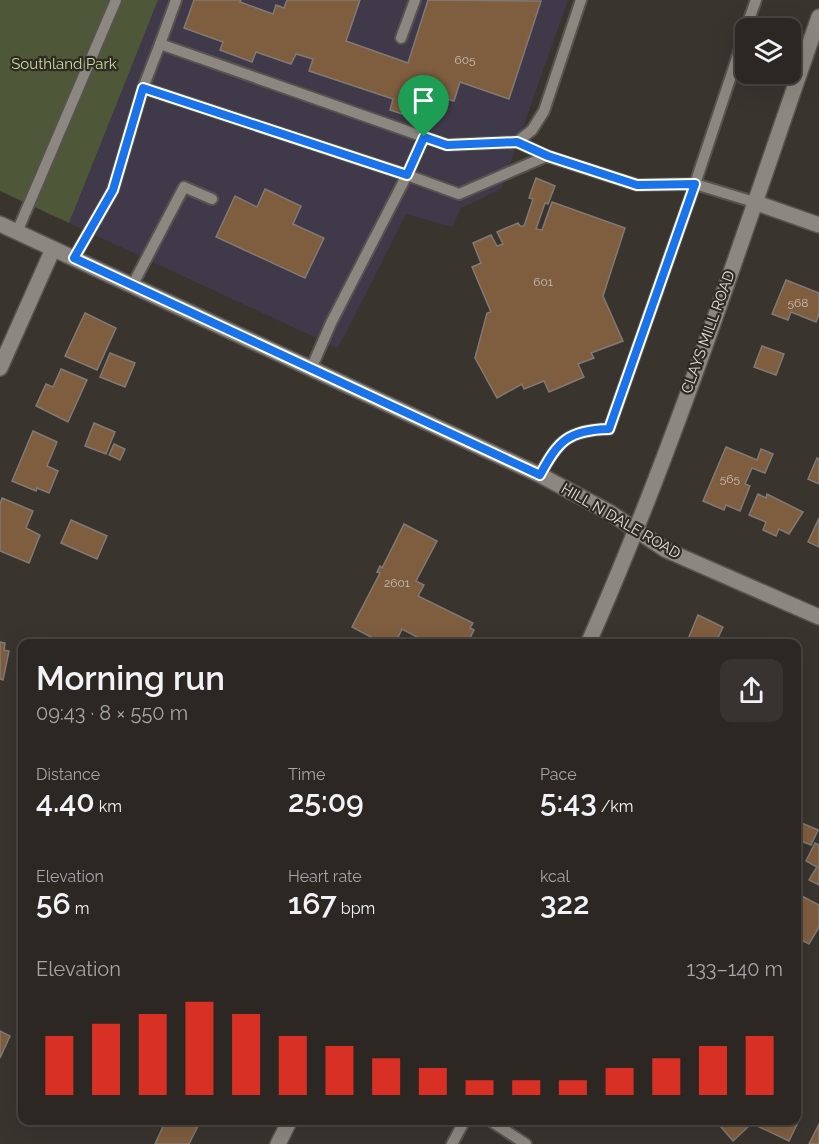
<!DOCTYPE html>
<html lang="en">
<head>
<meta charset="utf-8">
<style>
  :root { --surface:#2c2723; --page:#383330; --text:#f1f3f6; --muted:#a6a5a6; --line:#484441; --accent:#d93025 }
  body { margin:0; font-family:Raleway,sans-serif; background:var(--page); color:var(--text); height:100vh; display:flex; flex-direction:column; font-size:22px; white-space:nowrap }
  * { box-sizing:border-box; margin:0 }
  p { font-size:20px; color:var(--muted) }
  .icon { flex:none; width:33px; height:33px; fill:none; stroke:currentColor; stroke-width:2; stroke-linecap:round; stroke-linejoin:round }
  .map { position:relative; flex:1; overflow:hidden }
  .drawer { position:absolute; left:18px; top:639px; width:783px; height:486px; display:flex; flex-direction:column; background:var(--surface); border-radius:12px; box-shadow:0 6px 24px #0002,0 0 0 2px var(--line) }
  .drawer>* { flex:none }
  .fabs { position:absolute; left:735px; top:18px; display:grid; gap:12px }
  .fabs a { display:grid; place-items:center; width:66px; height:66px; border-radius:12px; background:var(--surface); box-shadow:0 6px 24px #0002,0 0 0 2px var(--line); font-size:30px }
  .pin { position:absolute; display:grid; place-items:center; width:51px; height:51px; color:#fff; margin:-62px -26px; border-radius:50% 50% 50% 0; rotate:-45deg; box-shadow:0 0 6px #0007 }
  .pin .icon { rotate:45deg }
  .round { display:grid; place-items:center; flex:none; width:63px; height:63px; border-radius:12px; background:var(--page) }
  .head { display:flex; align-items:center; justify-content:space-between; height:102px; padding:0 18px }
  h1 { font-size:33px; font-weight:600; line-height:45px }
  .metrics { display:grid; grid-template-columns:repeat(3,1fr); gap:9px; height:102px; padding:6px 18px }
  .metrics div { display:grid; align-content:center }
  .metrics b { font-size:30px; font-weight:600 }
  .metrics small { font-size:16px; font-weight:400 }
  .metrics p { font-size:16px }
  .chart { height:168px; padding:12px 18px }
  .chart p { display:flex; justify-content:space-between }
  .chart svg { width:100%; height:108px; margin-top:6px; stroke:var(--accent); stroke-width:6 }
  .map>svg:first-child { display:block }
  .education { fill:#40394a }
  .green { fill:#4e5839 }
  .building { fill:#7f5d3f; stroke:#817a74; stroke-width:1.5 }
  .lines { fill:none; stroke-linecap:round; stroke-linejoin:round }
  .service-casing { stroke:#57534e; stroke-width:14 }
  .minor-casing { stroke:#57534e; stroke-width:18 }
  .secondary-casing { stroke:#57534e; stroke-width:18 }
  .service { stroke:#8d8781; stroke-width:10 }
  .minor { stroke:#8d8781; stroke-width:15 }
  .secondary { stroke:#8d8781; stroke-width:15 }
  .route-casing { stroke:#fff; stroke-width:12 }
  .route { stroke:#1a73e8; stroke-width:8 }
  .labels { text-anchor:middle; stroke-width:4.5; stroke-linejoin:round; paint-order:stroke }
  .number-label { font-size:12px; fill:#cabeb5 }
  .park-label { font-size:15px; fill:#c7dd99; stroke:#302a25 }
  .street-label { font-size:15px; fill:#e3dfdc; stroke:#302a25 }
</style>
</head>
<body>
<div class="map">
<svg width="819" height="1144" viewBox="0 0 819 1144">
  <rect width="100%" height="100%" fill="#3a342f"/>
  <path class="education" d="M158 0H568L501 189 461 208 452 227 406 214 338 348 69 223Z"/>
  <path class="green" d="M0 0H158L69 223 0 191Z"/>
  <g class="building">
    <path d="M194 0H241L240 2 273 14 276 5 284 8 287 0H360L346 41 408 63 428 0 541 1 509 99 460 82 454 101 439 97 428 102 421 120 390 110 393 99 309 71 313 59 296 54 291 64 256 52 252 62 220 50 223 42 184 28Z"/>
    <path d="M536 178 555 186 548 204 545 203 536 229 542 230 552 202 625 228 603 296 623 341 591 353 594 358 578 364 584 377 549 392 544 381 524 389 522 384 497 398 475 358 487 313 491 312 472 267 481 263 473 243 491 235 497 246 503 244 497 232 518 223 520 226H524L533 199 529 198Z"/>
    <path d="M265 189 301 206 293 224 324 238 305 278 216 237 235 196 257 207Z"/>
    <path d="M786 280 819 293V314L816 322 791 312 788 320 772 314Z"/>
    <path d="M85 313 116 328 97 370 65 356Z"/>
    <path d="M762 346 784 354 776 375 754 367Z"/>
    <path d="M110 353 135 363 125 387 100 377Z"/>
    <path d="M61 369 87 380 68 422 36 406 46 384 53 387Z"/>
    <path d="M94 423 115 432 106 454 85 446Z"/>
    <path d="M33 431 57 442 47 466 58 471 49 493 37 488 36 491 12 481Z"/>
    <path d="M114 444 125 449 120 460 109 455Z"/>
    <path d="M726 447 757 460 761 449 773 454 765 473 752 468 745 484 750 486 740 511 726 505 724 510 703 501Z"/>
    <path d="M817 458 819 459V484L808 479Z"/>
    <path d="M758 494 766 498 767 494 803 512 789 534 779 529 776 536 763 530 766 522 749 515Z"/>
    <path d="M2 498 33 511 26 528 40 535 29 563 0 551V504Z"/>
    <path d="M819 518V547L808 542Z"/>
    <path d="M71 520 107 536 97 559 61 543Z"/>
    <path d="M404 524 437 541 416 581 424 585 418 596 473 623 470 628 474 630 467 644H430L402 629 395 644H384L352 627 380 573 377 572 380 566 382 568Z"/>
    <path d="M698 615 723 627 715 644H686Z"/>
    <path d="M0 642 5 643 4 650 9 651 3 680 0 679Z"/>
    <path d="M797 821 818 830 811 845 796 839Z"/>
    <path d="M815 843 819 845V885L809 880 817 867 806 861Z"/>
    <path d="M800 895 819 905V927L809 944 796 937V902Z"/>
    <path d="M0 1031 10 1036 0 1058Z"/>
    <path d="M796 1117 800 1118 789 1141 755 1125 758 1120H796Z"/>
    <path d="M166 1120H197L200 1122 189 1144H155Z"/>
    <path d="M728 1120H744L749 1126 733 1141 721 1127Z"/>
    <path d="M819 1124V1144H809Z"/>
  </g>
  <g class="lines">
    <defs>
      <g id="service">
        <path d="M746 28 756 0"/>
        <path d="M401 38 415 0"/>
        <path d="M160 44 176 0"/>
        <path d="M143 88 407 175 331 323 311 369"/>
        <path d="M424 137 407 175 459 194 547 156"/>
        <path d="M517 142 547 156 637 185 695 184 754 202"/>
        <path d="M17 232 116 0"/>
        <path d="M74 258 113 190 143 88 160 44 447 145 517 142 532 130 544 111 581 0"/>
        <path d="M132 286 184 187 212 199"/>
        <path d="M540 475C558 441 568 430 609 429L695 184 746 31"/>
        <path d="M489 1120 526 1144"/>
        <path d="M452 1144 465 1120"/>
      </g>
      <g id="minor">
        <path d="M754 202 819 225"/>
        <path d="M0 224 540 475 609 512 666 550 819 617"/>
        <path d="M0 368 53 249"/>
      </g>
      <g id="secondary">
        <path d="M588 644C678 440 746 226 819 17"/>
        <path d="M278 1144 290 1120"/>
      </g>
    </defs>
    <use href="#service" class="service-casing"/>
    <use href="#minor" class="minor-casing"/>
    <use href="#secondary" class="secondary-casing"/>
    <use href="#service" class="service"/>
    <use href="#minor" class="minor"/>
    <use href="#secondary" class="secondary"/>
  </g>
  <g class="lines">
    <defs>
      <path id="route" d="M143 88 407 175 424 137 447 145 517 142 548 156 637 185 695 184 609 429C568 430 558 441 540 475L74 258 113 190Z"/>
    </defs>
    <use href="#route" class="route-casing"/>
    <use href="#route" class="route"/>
  </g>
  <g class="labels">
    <g class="number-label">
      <text x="465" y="64">605</text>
      <text x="543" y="286">601</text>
      <text x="798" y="307">568</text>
      <text x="730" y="483">565</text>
      <text x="397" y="587">2601</text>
    </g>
    <g class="park-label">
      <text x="64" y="69">Southland Park</text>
    </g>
    <g class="street-label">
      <text transform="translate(708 332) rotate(-70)" y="5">CLAYS MILL ROAD</text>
      <text transform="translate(621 521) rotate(30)" y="5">HILL N DALE ROAD</text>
    </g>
  </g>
</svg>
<div class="fabs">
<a><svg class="icon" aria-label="layers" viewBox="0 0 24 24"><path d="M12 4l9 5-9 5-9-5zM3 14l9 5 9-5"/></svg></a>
</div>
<div class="pin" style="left:424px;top:137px;background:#1e9e55"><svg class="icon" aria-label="arrive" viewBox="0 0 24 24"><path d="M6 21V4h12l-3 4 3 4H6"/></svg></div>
<section class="drawer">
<div class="head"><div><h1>Morning run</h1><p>09:43 · 8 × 550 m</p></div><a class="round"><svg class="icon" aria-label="share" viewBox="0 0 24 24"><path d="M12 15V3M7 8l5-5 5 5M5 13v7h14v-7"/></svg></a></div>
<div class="metrics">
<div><p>Distance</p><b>4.40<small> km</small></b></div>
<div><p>Time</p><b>25:09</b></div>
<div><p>Pace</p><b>5:43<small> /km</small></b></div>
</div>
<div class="metrics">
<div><p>Elevation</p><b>56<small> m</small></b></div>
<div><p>Heart rate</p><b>167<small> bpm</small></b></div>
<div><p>kcal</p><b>322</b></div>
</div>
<div class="chart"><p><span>Elevation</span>133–140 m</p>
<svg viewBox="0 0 160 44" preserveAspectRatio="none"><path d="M5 44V20M15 44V15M25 44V11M35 44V6M45 44V11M55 44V20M65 44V24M75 44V29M85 44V33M95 44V38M105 44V38M115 44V38M125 44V33M135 44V29M145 44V24M155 44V20"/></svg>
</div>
</section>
</div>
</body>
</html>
